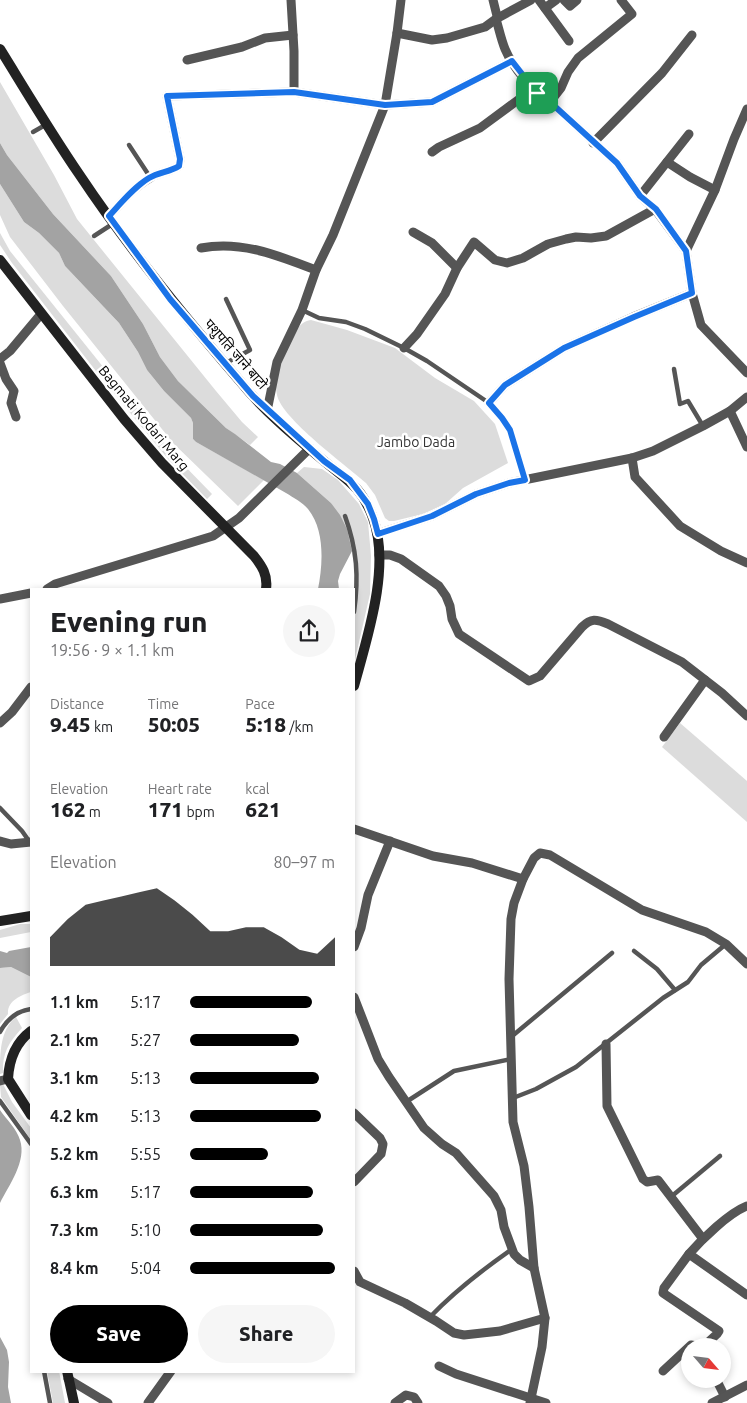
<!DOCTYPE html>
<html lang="en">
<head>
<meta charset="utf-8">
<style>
  :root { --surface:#fff; --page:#f6f6f6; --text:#202124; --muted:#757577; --accent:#000 }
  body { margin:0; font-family:Ubuntu,"Noto Sans Devanagari",sans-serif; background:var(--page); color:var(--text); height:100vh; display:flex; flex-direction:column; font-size:19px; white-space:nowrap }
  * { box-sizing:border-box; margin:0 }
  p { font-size:16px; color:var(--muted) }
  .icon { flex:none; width:28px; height:28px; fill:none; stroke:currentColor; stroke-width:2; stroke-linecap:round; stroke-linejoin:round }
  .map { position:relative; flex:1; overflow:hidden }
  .panel { position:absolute; left:30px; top:588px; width:325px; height:785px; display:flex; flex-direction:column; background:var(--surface); border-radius:0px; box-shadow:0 2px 8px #0003 }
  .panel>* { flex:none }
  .needle { width:32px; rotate:118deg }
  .tools { position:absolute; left:681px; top:1338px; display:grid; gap:10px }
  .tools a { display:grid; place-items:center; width:50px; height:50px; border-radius:50%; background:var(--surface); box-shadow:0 2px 8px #0003; font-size:25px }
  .pin { position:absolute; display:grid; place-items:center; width:42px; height:42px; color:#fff; margin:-21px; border-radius:10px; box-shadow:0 2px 8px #0006 }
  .round { display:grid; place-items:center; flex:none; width:52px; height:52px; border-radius:26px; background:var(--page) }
  .head { display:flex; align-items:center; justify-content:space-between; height:85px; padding:0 20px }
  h1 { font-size:28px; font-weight:800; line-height:38px }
  .figures { display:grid; grid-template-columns:repeat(3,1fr); gap:8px; height:85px; padding:5px 20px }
  .figures div { display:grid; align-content:center }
  .figures b { font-size:21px; font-weight:800 }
  .figures small { font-size:14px; font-weight:400 }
  .figures p { font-size:14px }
  .chart { height:140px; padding:10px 20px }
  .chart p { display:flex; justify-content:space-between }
  .chart svg { width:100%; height:90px; margin-top:5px; fill:var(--accent); opacity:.7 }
  .button { display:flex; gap:10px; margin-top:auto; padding:10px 20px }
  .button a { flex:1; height:58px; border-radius:30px; background:var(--accent); color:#fff; font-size:20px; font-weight:800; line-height:58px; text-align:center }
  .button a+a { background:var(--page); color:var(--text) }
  ul { padding:0 20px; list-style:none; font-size:16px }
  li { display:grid; grid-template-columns:80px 60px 1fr; align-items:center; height:38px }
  li i { height:12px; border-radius:6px; background:var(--accent) }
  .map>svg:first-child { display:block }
  .green { fill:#dcdcdc }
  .water { fill:#a3a3a3 }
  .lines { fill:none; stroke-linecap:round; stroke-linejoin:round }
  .service { stroke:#555; stroke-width:4.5 }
  .minor { stroke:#555; stroke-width:9 }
  .secondary { stroke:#222; stroke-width:10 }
  .route-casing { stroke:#fff; stroke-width:10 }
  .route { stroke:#1a73e8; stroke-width:6 }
  .labels { text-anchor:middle; stroke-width:5; stroke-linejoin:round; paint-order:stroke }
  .street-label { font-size:14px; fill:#000; stroke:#fff }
  .park-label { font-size:14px; fill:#333; stroke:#fff }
</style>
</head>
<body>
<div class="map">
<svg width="747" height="1403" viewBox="0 0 747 1403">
  <rect width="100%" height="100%" fill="#fff"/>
  <g class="green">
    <path d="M0 82 54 175 77 219 216 391 242 422 258 437 250 445 226 428 178 381 160 357 143 324 111 276 53 214 7 155 0 143Z"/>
    <path d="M0 184 24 222 39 233 59 253 65 266 119 323 138 352 147 370 164 391 191 418 193 423V439L196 442 264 480 238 506 174 444 63 306 10 237 0 215Z"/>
    <path d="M0 233 10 251 104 368 101 374 99 375 12 263 0 245Z"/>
    <path d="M311 320 347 330 395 348 435 378 474 401 495 424 508 463 463 488 445 504 423 514 394 521H389L385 518 375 495 366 483C346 465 282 419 277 395 273 378 281 362 288 348 294 336 297 322 311 320Z"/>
    <path d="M110 375 175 456 212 494 207 499 169 460 103 380Z"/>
    <path d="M304 467 322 469 338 480 359 504 368 522 371 556 370 594 354 664 355 567 350 544 331 503 297 473Z"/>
    <path d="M680 723 747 781V822L662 747Z"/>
    <path d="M20 924H31V932L0 938V930Z"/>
    <path d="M11 967 31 977V992C21 995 7 1001 8 1014L0 1024V968Z"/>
    <path d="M16 1017 22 1028C9 1042 2 1053 3 1073L0 1074C0 1053 0 1030 16 1017Z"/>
    <path d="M3 1084 12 1102 31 1128V1140L1 1097 0 1085Z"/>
    <path d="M47 1371H59L65 1403H53Z"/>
  </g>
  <g class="water">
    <path d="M0 143 7 155 53 214 111 276 143 324 160 357 178 381 226 428 235 434 271 462 280 464 297 473 331 503 340 515 347 529 352 551 340 574 338 581 339 589H318C323 564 325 530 308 509 302 502 294 498 286 493L196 442 193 439V423L191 418 164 391 147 370 138 352 119 323 65 266 59 253 39 233 24 222 0 184Z"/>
    <path d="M31 947V977L11 967 0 968V951L7 953 9 951Z"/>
    <path d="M0 1110C6 1119 17 1129 20 1140 27 1161 9 1185 0 1203Z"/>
    <path d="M0 1337 7 1350 9 1362 8 1387 11 1403H0Z"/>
  </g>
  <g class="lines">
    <g class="service">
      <path d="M33 132 47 124"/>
      <path d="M129 145 150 177"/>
      <path d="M94 236 114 223"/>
      <path d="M226 299 250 350 226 363"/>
      <path d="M302 310 319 318 346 322 365 329 404 348 427 361 489 403 502 417 510 430 525 479"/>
      <path d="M674 369 680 404 688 401 703 426"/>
      <path d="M345 516C357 549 359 577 354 612"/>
      <path d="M0 808 22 831 29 841"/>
      <path d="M634 951 657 969 675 990"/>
      <path d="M0 1032C7 1019 17 1011 31 1009"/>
      <path d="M511 1037 612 953"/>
      <path d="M513 1098 536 1089 576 1067 663 998 688 982 701 965 726 944"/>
      <path d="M0 1101 31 1144"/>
      <path d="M406 1102 454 1071 511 1059"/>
      <path d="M672 1196 720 1156"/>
      <path d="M430 1317C455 1291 482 1270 512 1249"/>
      <path d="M44 1371 50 1403"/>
    </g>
    <g class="minor">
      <path d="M291 0 294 51V92"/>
      <path d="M493 0 497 16 496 19C499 29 501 39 505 49 512 66 534 94 550 102L617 163 640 196 655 209 686 251 692 293 701 325 747 373"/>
      <path d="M539 0 569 41"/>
      <path d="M564 0 570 6 577 0"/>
      <path d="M545 8 556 0"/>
      <path d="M397 33 432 40 447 38 485 27 496 19 531 0"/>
      <path d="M187 60 242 47 265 38 293 35"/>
      <path d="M550 102 561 88 568 72 578 58 632 14 621 0"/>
      <path d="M593 143 662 73 692 35"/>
      <path d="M432 152 439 147 480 128 518 100 537 93"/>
      <path d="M667 162 690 177 715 190"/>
      <path d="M640 196 689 134"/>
      <path d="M109 216C121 203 134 187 150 178 159 172 170 172 179 166L180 159 167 96 294 92 385 105 432 102 512 61"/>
      <path d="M413 232 432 243 457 268"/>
      <path d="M201 248C242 240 279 256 316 270"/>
      <path d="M686 251 715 190 734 139 747 109"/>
      <path d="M404 348 417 334 445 294 457 268 474 242 495 260 507 263 523 258 548 244 566 239 576 237 591 238 606 236 655 209"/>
      <path d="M0 359 10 351 41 314"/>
      <path d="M0 363 6 379 14 391 11 403 16 417"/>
      <path d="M489 403 505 385 564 348 633 317 692 293"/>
      <path d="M267 411 277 362 302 310 316 270 333 235 385 105 397 33 401 0"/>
      <path d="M730 411 747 447"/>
      <path d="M632 458 635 477 680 526 721 551 747 563"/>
      <path d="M377 534 432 516 476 494 509 483 632 458 653 451 703 426 730 411 747 397"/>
      <path d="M379 555H390L401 559 439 586 446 596 450 606 452 619 459 634 529 681 540 676 582 627C591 618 596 619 608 624L682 662 722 693 747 716"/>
      <path d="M47 589 55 584 213 536 239 518 310 448"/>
      <path d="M0 599 31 593"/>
      <path d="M0 723 12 712 31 687"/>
      <path d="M664 737 705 680"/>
      <path d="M354 829 433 856 472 863 523 879"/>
      <path d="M0 841 11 844 31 842"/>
      <path d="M354 947 361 928 368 895 390 841"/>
      <path d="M354 997 378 1059 389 1077 424 1128 442 1144 456 1153 494 1196 501 1210 504 1227 514 1254 520 1260 534 1268"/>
      <path d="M606 1044 607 1106 643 1179 647 1182 658 1180 703 1239"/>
      <path d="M0 1081 8 1079"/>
      <path d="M354 1113 380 1138 383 1144 381 1154 354 1182"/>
      <path d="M747 1206C729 1213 702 1239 689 1254L747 1295"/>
      <path d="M689 1254 664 1288 663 1293 719 1331 717 1334 704 1346"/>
      <path d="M354 1271 360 1282 405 1303 436 1321 454 1333 464 1335 500 1331 545 1318"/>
      <path d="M439 1366 456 1374 546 1403"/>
      <path d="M663 1371 691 1345 697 1346"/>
      <path d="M68 1379 108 1403"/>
      <path d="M716 1379 725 1397"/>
      <path d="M148 1403 171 1371"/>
      <path d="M395 1403 406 1395 414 1397 418 1403"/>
      <path d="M530 1403 542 1347 545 1318 534 1268 529 1207 524 1166 513 1122 509 979 511 919 514 903 523 879 534 858 540 853 550 855 642 910 706 932 726 944 747 964"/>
      <path d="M712 1403 747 1385"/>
    </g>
    <g class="secondary">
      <path d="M0 49C26 91 51 133 79 174 127 246 182 314 239 380 263 410 294 436 324 461 347 480 362 487 373 518 391 567 367 638 354 686"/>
      <path d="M0 260 124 419 162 463 254 556C262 566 268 575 266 589"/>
      <path d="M0 921 31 916"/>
      <path d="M31 1031C15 1043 9 1060 8 1079L31 1115"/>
      <path d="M67 1371 74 1403"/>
    </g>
  </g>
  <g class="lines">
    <defs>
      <path id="route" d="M512 61 540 97 550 102 617 163 640 196 656 209 686 251 692 293 634 317 564 348 505 385 489 403 502 418 510 430 525 480 509 483 476 494 432 516 378 534 374 519 368 504 350 480 324 461 253 396 170 299 109 216C121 203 134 187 149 178 159 172 170 172 179 166L180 159 167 96 294 92 385 105 432 102Z"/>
    </defs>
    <use href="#route" class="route-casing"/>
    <use href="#route" class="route"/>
  </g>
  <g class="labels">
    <g class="street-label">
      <text transform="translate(236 354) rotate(49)" y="5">पशुपति जाने बाटो</text>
      <text transform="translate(144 418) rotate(50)" y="5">Bagmati Kodari Marg</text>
    </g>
    <g class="park-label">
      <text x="416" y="447">Jambo Dada</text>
    </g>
  </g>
</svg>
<div class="tools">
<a><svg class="needle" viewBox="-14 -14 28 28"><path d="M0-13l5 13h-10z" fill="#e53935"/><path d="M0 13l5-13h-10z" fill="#757577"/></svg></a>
</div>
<div class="pin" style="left:537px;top:93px;background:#1e9e55"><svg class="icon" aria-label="arrive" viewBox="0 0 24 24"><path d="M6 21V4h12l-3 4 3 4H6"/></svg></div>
<section class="panel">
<div class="head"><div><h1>Evening run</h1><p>19:56 · 9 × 1.1 km</p></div><a class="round"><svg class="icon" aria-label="share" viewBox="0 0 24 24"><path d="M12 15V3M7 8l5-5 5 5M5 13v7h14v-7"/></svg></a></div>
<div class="figures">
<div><p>Distance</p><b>9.45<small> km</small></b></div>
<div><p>Time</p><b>50:05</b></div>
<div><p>Pace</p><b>5:18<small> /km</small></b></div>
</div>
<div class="figures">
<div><p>Elevation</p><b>162<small> m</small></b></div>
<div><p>Heart rate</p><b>171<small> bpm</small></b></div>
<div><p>kcal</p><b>621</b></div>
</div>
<div class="chart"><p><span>Elevation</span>80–97 m</p>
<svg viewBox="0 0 160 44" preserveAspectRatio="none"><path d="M0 44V30L10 21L20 14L30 12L40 10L50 8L60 6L70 12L80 19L90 27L100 27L110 25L120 25L130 30L140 36L150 38L160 30V44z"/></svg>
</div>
<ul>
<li><b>1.1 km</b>5:17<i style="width:84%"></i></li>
<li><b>2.1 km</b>5:27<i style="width:75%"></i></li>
<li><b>3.1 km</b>5:13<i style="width:89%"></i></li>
<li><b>4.2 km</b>5:13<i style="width:90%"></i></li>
<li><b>5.2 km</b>5:55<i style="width:54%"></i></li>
<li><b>6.3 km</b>5:17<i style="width:85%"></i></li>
<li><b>7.3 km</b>5:10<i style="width:92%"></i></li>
<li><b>8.4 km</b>5:04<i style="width:100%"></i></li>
</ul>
<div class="button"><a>Save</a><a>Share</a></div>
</section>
</div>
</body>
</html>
